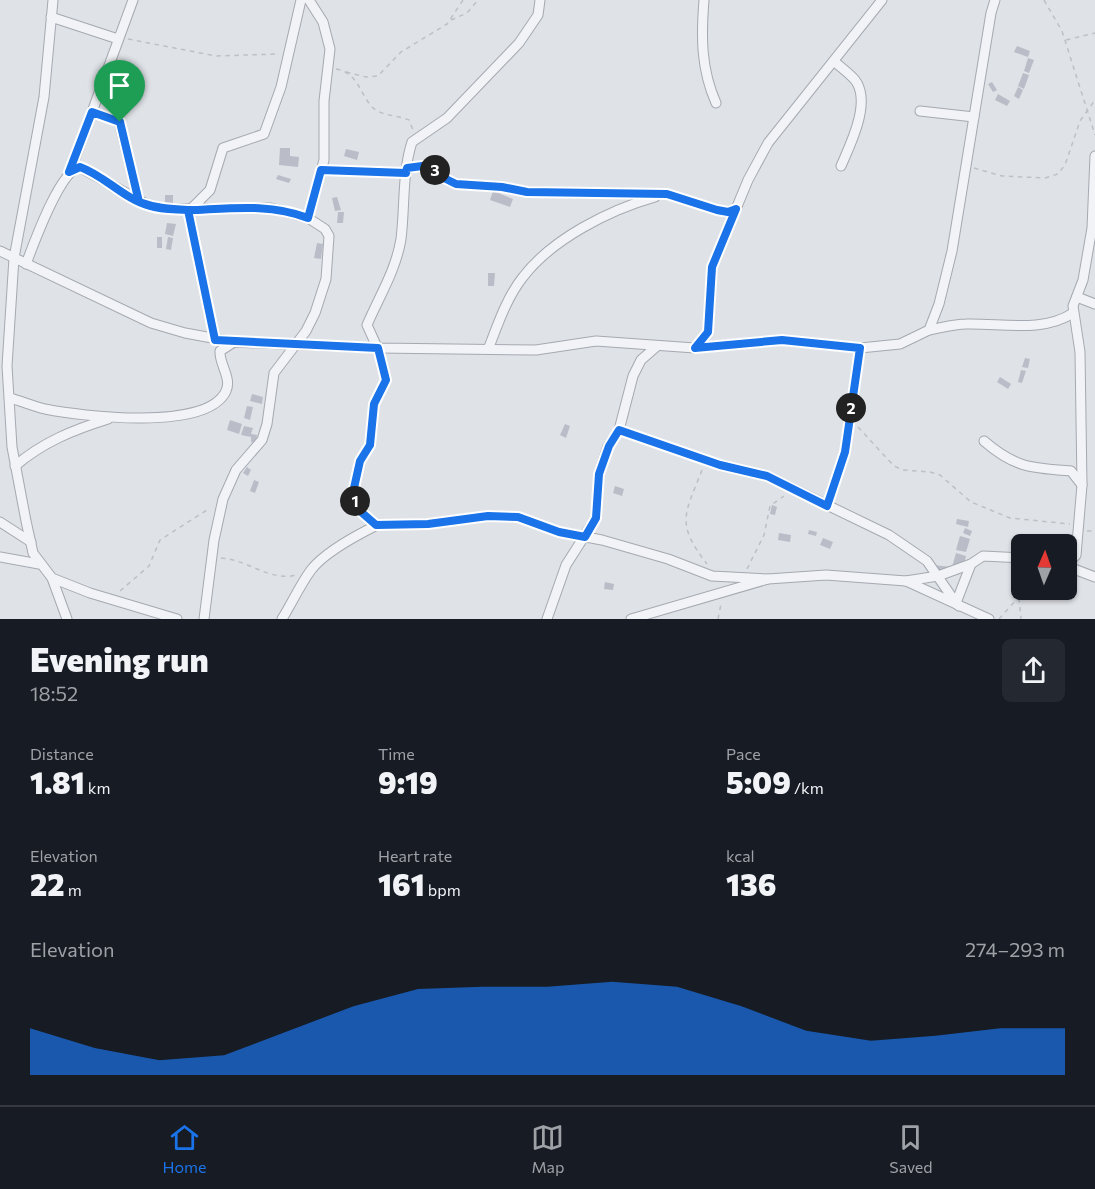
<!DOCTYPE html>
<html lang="en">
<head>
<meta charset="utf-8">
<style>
  :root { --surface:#171b24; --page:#242831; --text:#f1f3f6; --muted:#9ea1a6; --line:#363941; --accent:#1a73e8 }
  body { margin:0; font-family:Commissioner,sans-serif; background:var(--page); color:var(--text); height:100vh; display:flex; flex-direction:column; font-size:22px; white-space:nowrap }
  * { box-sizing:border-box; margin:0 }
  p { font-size:20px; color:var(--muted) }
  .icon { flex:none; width:33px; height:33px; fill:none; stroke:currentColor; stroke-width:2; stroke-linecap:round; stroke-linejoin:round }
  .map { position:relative; height:619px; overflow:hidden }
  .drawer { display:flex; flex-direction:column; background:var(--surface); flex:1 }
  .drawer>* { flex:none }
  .needle { width:39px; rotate:2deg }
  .fabs { position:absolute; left:1011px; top:534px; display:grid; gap:12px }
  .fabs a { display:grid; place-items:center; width:66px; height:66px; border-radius:9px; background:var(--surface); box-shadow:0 2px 4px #0004; font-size:30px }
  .pin { position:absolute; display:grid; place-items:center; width:51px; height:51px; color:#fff; margin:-62px -26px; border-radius:50% 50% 50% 0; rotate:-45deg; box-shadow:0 0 6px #0007 }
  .pin .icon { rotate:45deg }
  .km { position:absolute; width:30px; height:30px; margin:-15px; border-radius:50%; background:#222; color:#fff; font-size:16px; line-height:30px; text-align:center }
  .round { display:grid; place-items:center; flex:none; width:63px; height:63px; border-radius:9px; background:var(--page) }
  .head { display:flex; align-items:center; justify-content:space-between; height:102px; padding:0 30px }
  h1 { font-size:33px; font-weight:800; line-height:45px }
  .figures { display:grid; grid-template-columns:repeat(3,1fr); gap:9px; height:102px; padding:6px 30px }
  .figures div { display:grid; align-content:center }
  .figures b { font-size:30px; font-weight:800 }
  .figures small { font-size:16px; font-weight:400 }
  .figures p { font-size:16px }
  .chart { height:168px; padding:12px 30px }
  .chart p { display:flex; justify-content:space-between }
  .chart svg { width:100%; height:108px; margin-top:6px; fill:var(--accent); opacity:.7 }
  .tab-bar { display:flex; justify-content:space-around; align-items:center; height:84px; border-top:2px solid var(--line); background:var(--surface); font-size:16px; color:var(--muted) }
  .tab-bar a { display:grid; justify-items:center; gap:3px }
  .tab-bar .active { color:var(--accent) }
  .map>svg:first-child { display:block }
  .building { fill:#babdc7 }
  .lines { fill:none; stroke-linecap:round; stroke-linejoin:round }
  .minor-casing { stroke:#a5a9b1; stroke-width:11 }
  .path { stroke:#bec0c6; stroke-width:1.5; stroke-dasharray:4.5 4.5; stroke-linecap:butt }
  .minor { stroke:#f2f3f6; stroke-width:9 }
  .route-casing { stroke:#fff; stroke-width:12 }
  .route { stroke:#1a73e8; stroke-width:8 }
</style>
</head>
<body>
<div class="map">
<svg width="1095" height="619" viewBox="0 0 1095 619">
  <rect width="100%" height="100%" fill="#dfe2e7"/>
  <g class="building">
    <path d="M1017 46 1030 51 1028 57 1014 52Z"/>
    <path d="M1028 58 1034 60 1029 73 1024 71Z"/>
    <path d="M1023 73 1029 75 1024 89 1018 86Z"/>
    <path d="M992 82 997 90 993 92 988 84Z"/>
    <path d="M1018 87 1023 90 1019 99 1014 96Z"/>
    <path d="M998 94 1010 101 1007 106 995 100Z"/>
    <path d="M280 148H290V156L299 157 298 167 279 165Z"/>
    <path d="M346 149 359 152 357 160 344 156Z"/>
    <path d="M278 175 291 179 289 183 276 179Z"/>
    <path d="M493 191 513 199 510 207 490 200Z"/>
    <rect x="165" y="195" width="8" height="12"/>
    <path d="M337 197 341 210 335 211 332 198Z"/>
    <path d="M338 212H344L343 223H337Z"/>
    <path d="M167 223 176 224 173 236 165 234Z"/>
    <rect x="157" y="237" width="5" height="11"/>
    <path d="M168 237 173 238 171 250 166 249Z"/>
    <path d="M317 243 323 244 321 259 314 258Z"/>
    <path d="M488 273H495L494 286H488Z"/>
    <path d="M1025 358 1030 359 1028 368 1022 367Z"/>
    <path d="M1021 370 1026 371 1022 383 1018 382Z"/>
    <path d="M1000 377 1011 384 1008 389 997 382Z"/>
    <path d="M252 394 263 397 262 404 250 401Z"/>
    <path d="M247 406 253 407 250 420 244 418Z"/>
    <path d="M230 420 242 424 239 434 227 430Z"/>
    <path d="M565 424 570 426 566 438 560 435Z"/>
    <path d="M244 426 253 428 251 434 257 435 256 443 251 442V437L241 435Z"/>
    <path d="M247 467 251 470 248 476 243 473Z"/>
    <path d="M254 480 259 482 255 493 250 491Z"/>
    <path d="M615 486 624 489 622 496 613 493Z"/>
    <path d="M772 505 777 507 775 515 770 514Z"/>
    <path d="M957 519 969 521 968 527 956 524Z"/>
    <path d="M965 528 972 531 970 536 963 533Z"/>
    <path d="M809 530 817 532 816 536 808 534Z"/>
    <path d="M779 533 791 535 790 542 778 540Z"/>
    <path d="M960 536 970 539 966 552 956 550Z"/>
    <path d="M823 538 833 542 830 549 820 545Z"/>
    <path d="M956 553 966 556 963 569 952 567Z"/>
    <path d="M933 565 952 567V573L932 571Z"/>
    <path d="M605 582 614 584 613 590 604 589Z"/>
  </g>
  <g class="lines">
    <defs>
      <g id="minor">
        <path d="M53 0 44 97 14 258 7 366 12 447 26 521 33 553 52 578 90 593 177 619"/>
        <path d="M704 0C701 37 701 69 716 103"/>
        <path d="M51 17 118 39"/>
        <path d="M834 61C840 67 849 73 855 80 872 102 850 145 841 166"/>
        <path d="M920 111 974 117"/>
        <path d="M92 112 119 121 139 202"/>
        <path d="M407 168 430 165 442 177 456 184 502 187 527 192 667 194 717 210 725 212 736 209"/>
        <path d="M70 172 133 0"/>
        <path d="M190 210 210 190 223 148 264 134 281 87 301 0"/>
        <path d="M308 218 324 160V101L330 49 323 22 309 0"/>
        <path d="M0 251 151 323 185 333 234 342"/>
        <path d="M26 264C34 243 59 173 79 167L150 206 170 209 271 208 308 218 325 229 329 236 326 279 315 313 306 331 274 373 267 424 262 440 236 470 223 499 214 540 204 619"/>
        <path d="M1077 297 1095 304"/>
        <path d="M929 330C941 328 954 324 966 324 1001 323 1043 333 1073 313"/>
        <path d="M377 347 367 325C379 297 396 270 401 239 405 207 402 173 412 142L447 118 519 43 538 15 540 0"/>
        <path d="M489 347C498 324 507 297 523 277 552 239 609 210 655 197"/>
        <path d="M695 348 708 332 712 267 748 180 768 143 882 0"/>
        <path d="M10 398C21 401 33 406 45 409 81 416 207 432 226 391 232 378 219 364 220 351L234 342 378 348 536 350 596 341 695 348 782 340 860 348 900 344 929 330 939 304 952 251 991 13 995 0"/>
        <path d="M619 430 720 465 767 476 889 535 927 561 956 603"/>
        <path d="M984 441C1015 468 1032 468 1071 471L1082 485"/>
        <path d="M15 466C43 442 73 430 108 419"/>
        <path d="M827 505 845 452 860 348"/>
        <path d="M0 522 31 542"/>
        <path d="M0 557 39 564"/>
        <path d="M1066 566 1076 555 1082 485 1080 352 1073 306 1083 280 1092 228 1095 156"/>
        <path d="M1066 566 1095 577"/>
        <path d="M52 578 67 619"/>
        <path d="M906 581 938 576 971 564 983 556 1022 558"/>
        <path d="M959 606 956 603 971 564"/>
        <path d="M282 619C292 603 300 585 311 570 324 553 357 535 377 525L428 524 488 516 518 517 559 532 602 540 668 559 712 576 768 579"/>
        <path d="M547 619 566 565 596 518 599 474 608 446 619 430 633 376 641 360 657 346"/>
        <path d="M631 619 768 579 826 575 906 581 989 619"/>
      </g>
    </defs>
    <use href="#minor" class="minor-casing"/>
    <g class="path">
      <path d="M1044 0 1062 31 1095 135"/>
      <path d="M451 20 467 13 478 0"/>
      <path d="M128 39 216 56 278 54"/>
      <path d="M1066 40 1095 33"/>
      <path d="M336 69C358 73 359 92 372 107 381 116 397 115 409 120L413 130"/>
      <path d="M346 72 366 77 378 76 401 52 447 24 463 0"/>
      <path d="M974 168 1002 176 1045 178 1058 174 1065 165 1080 121 1095 100"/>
      <path d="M331 171 395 174"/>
      <path d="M191 220 193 242 213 330"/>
      <path d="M858 427 894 466 903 470 930 472 940 475 971 502 1010 518 1070 524"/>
      <path d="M702 470C685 514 675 523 707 564"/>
      <path d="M366 519 355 502 354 488 360 461 370 445 374 404 386 380 381 358"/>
      <path d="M1087 531H1095"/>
      <path d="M221 558C247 559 269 582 297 575"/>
      <path d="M747 569 764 535 770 506 784 496"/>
      <path d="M120 591 149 566 160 540 210 508"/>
      <path d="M1019 598 1021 619"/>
      <path d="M718 619 721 604"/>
      <path d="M999 619 1025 590"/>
    </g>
    <use href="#minor" class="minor"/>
  </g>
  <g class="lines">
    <defs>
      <path id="route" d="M120 122 92 112 69 172 80 167C105 176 124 199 150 206 162 210 176 209 188 210L215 340 378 348 386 380 374 404 370 445 360 461 354 488 360 511 376 525 428 524 488 516 518 517 559 532 585 537 596 518 599 474 609 446 619 430 720 465 767 476 827 506 845 452 860 348 782 340 695 348 708 332 712 267 736 209 728 212 717 210 667 194 527 192 502 187 456 184 442 177 430 165 407 168 406 173 321 170 308 218C272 204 235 208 197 210H188C171 209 155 208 139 202L120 122"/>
    </defs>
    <use href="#route" class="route-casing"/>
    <use href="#route" class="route"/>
  </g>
</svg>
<div class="fabs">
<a><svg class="needle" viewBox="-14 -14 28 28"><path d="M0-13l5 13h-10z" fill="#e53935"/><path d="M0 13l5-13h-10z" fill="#9ea1a6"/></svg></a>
</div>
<div class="pin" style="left:120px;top:122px;background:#1e9e55"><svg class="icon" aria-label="arrive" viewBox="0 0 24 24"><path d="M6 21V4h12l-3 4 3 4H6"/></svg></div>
<b class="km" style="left:355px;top:501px">1</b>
<b class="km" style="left:851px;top:408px">2</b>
<b class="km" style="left:435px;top:170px">3</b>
</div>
<section class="drawer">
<div class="head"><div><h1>Evening run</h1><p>18:52</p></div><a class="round"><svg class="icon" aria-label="share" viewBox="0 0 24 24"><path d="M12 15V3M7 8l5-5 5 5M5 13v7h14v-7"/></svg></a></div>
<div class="figures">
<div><p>Distance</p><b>1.81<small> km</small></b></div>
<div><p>Time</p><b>9:19</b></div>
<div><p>Pace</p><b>5:09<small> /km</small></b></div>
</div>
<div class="figures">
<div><p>Elevation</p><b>22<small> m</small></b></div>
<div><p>Heart rate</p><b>161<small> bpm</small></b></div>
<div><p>kcal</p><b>136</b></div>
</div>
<div class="chart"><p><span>Elevation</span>274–293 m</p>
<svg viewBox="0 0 160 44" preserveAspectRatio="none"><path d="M0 44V25L10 33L20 38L30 36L40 26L50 16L60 9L70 8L80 8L90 6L100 8L110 16L120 26L130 30L140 28L150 25L160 25V44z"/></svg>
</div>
</section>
<nav class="tab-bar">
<a class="active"><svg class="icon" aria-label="home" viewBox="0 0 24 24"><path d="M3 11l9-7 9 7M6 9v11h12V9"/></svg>Home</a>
<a><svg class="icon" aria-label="map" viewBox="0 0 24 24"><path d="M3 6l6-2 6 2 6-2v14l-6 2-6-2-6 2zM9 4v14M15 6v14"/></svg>Map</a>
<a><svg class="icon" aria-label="saved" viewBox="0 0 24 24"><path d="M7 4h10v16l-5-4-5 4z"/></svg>Saved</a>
</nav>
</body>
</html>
